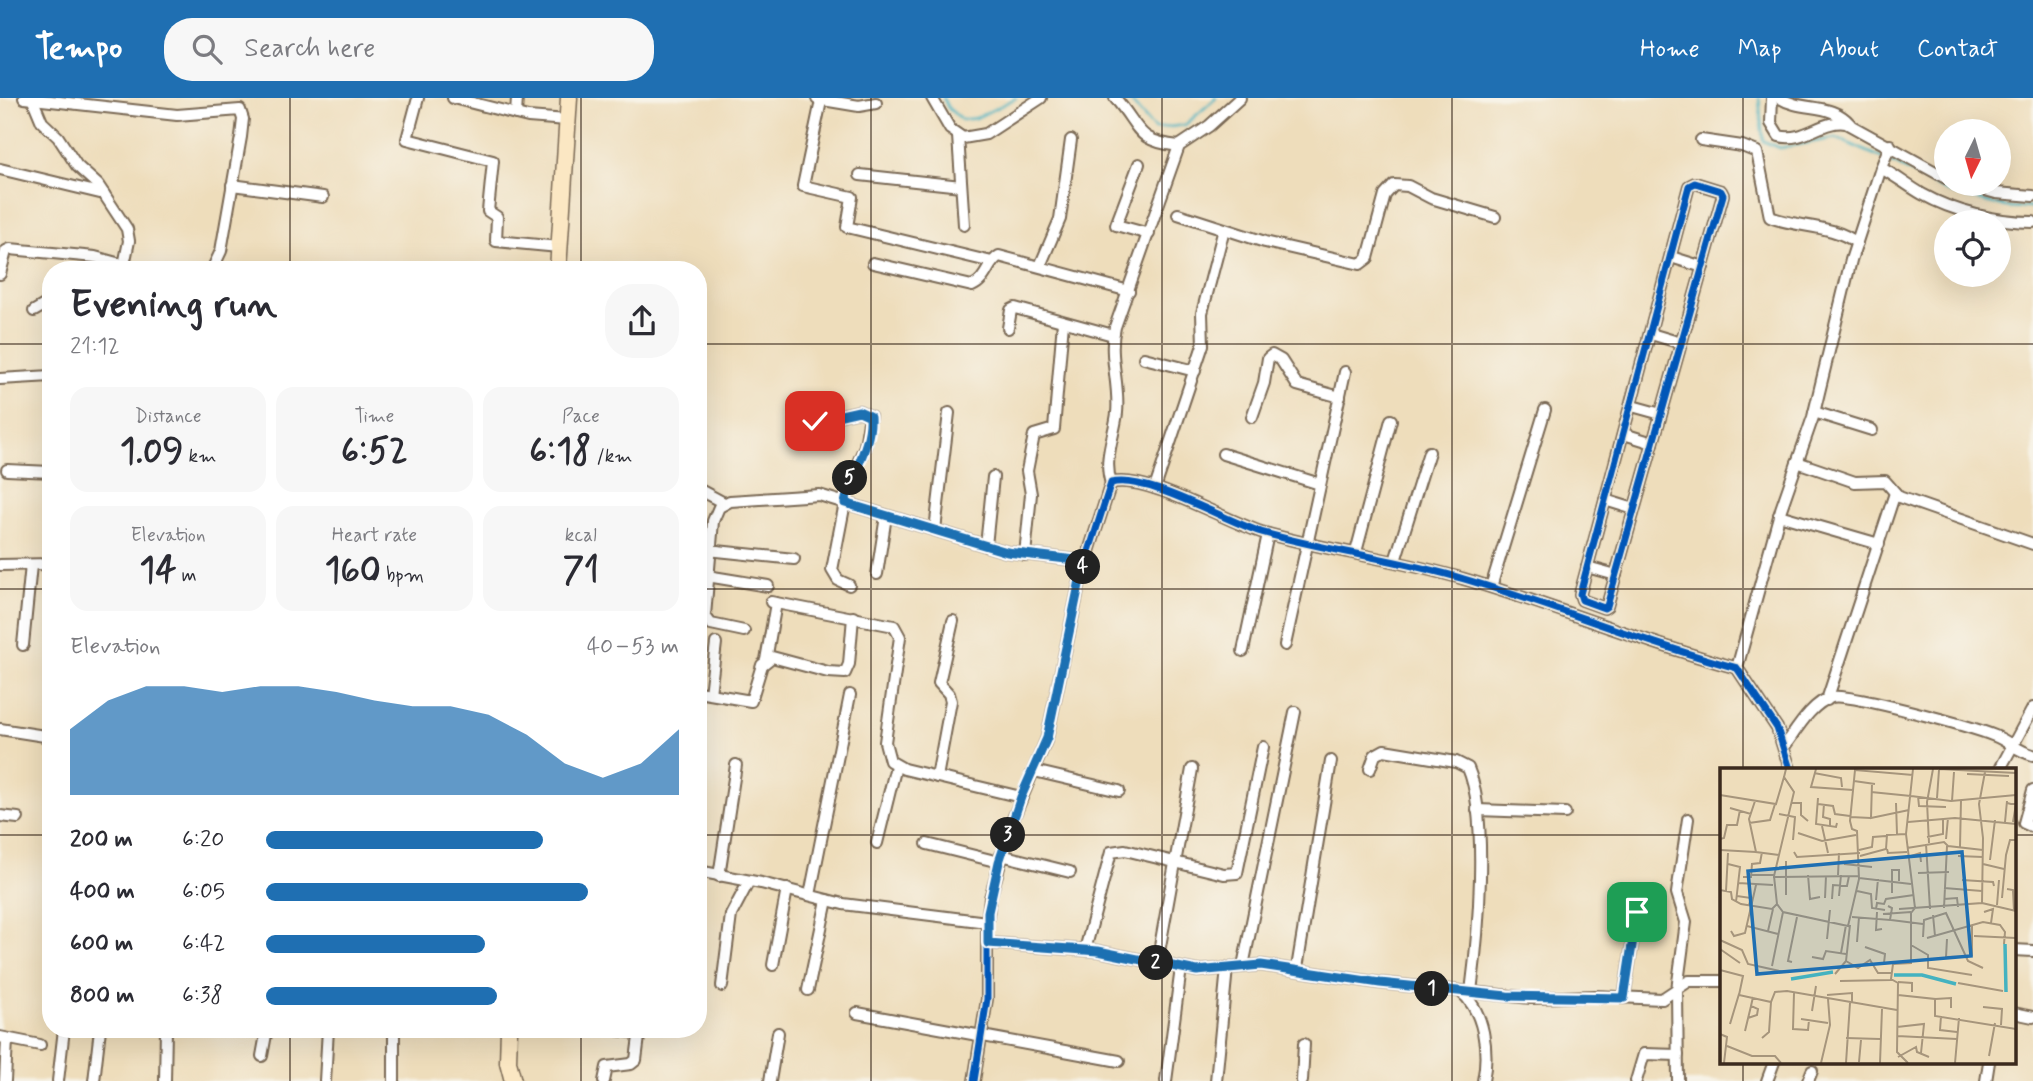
<!DOCTYPE html>
<html lang="en">
<head>
<meta charset="utf-8">
<style>
  :root { --surface:#fff; --page:#f7f7f7; --text:#2b2b33; --muted:#7c7c81; --accent:#1f6fb2 }
  body { margin:0; font-family:Mynerve,sans-serif; background:var(--page); color:var(--text); height:100vh; display:flex; flex-direction:column; font-size:26px; white-space:nowrap }
  * { box-sizing:border-box; margin:0 }
  p { font-size:23px; color:var(--muted) }
  .icon { flex:none; width:38px; height:38px; fill:none; stroke:currentColor; stroke-width:2; stroke-linecap:round; stroke-linejoin:round }
  .map { position:relative; flex:1; overflow:hidden }
  .side { position:absolute; left:42px; top:163px; width:665px; height:777px; display:flex; flex-direction:column; background:var(--surface); border-radius:28px; box-shadow:0 7px 28px #0002 }
  .side>* { flex:none }
  .needle { width:46px; rotate:185deg }
  .fabs { position:absolute; left:1934px; top:21px; display:grid; gap:14px }
  .fabs a { display:grid; place-items:center; width:77px; height:77px; border-radius:50%; background:var(--surface); box-shadow:0 7px 28px #0002; font-size:35px }
  .pin { position:absolute; display:grid; place-items:center; width:60px; height:60px; color:#fff; margin:-30px; border-radius:14px; box-shadow:0 4px 10px #0006 }
  .km { position:absolute; width:35px; height:35px; margin:-18px; border-radius:50%; background:#222; color:#fff; font-size:19px; line-height:35px; text-align:center }
  .round { display:grid; place-items:center; flex:none; width:74px; height:74px; border-radius:28px; background:var(--page) }
  .overview { display:flex; align-items:center; justify-content:space-between; height:119px; padding:0 28px }
  h1 { font-size:38px; font-weight:700; line-height:52px }
  .stats { display:grid; grid-template-columns:repeat(3,1fr); gap:10px; height:119px; padding:7px 28px }
  .stats div { display:grid; align-content:center; border-radius:18px; background:var(--page); text-align:center }
  .stats b { font-size:35px; font-weight:700 }
  .stats small { font-size:19px; font-weight:400 }
  .stats p { font-size:19px }
  .chart { height:196px; padding:14px 28px }
  .chart p { display:flex; justify-content:space-between }
  .chart svg { width:100%; height:126px; margin-top:7px; fill:var(--accent); opacity:.7 }
  ul { padding:0 28px; list-style:none; font-size:23px }
  li { display:grid; grid-template-columns:112px 84px 1fr; align-items:center; height:52px }
  li i { height:18px; border-radius:9px; background:var(--accent) }
  header { display:flex; align-items:center; gap:42px; box-sizing:border-box; height:98px; padding:0 35px; background:var(--accent); color:#fff }
  header strong { font-size:33px }
  nav { display:flex; gap:38px; margin-inline-start:auto; font-size:24px }
  .search { width:490px; height:63px; background:var(--page); display:flex; align-items:center; gap:18px; box-sizing:border-box; padding:0 24px; border-radius:28px; color:var(--muted); font-size:26px }
  .map>svg:first-child { display:block }
  .lines { fill:none; stroke-linecap:round; stroke-linejoin:round }
  .stream { stroke:#44b2c0; stroke-width:2.5 }
  .street-casing { stroke:#7a6955; stroke-width:14 }
  .secondary-casing { stroke:#7a6955; stroke-width:19 }
  .street { stroke:#fff; stroke-width:10 }
  .secondary { stroke:#fbe7c3; stroke-width:16 }
  .cycleway-casing { stroke:#f7f3e8; stroke-width:11 }
  .cycleway { stroke:#0057b8; stroke-width:7 }
  .route-casing { stroke:#fff; stroke-width:14 }
  .route { stroke:#1f6fb2; stroke-width:9 }
  .grid { fill:none; stroke:#3b2a1e; stroke-width:2; stroke-opacity:0.55 }
  .inset-river { fill:none; stroke:#44b2c0; stroke-width:3.5 }
  .inset-road { fill:none; stroke:#a6957c; stroke-width:2 }
  .view { fill:#1f6fb2; fill-opacity:0.15; stroke:#1f6fb2; stroke-width:3.5 }
  .inset-edge { fill:none; stroke:#3b2a1e; stroke-width:3.5 }
</style>
</head>
<body>
<header>
<strong>Tempo</strong>
<div class="search"><svg class="icon" aria-label="search" viewBox="0 0 24 24"><circle cx="10" cy="10" r="6"/><path d="M15 15l6 6"/></svg>Search here</div>
<nav><a>Home</a><a>Map</a><a>About</a><a>Contact</a></nav>
</header>
<div class="map">
<svg width="2033" height="983" viewBox="0 0 2033 983">
  <rect width="100%" height="100%" fill="#f7f3e8"/>
  <filter id="ink" filterUnits="userSpaceOnUse"><feTurbulence type="fractalNoise" baseFrequency=".0143" numOctaves="2"/><feDisplacementMap in="SourceGraphic" scale="14" xChannelSelector="R" yChannelSelector="G"/><feConvolveMatrix kernelMatrix="1 2 1 2 8 2 1 2 1" color-interpolation-filters="sRGB"/></filter>
  <filter id="wash" filterUnits="userSpaceOnUse"><feTurbulence type="fractalNoise" baseFrequency=".00686" numOctaves="4" result="noise"/><feDisplacementMap in="SourceGraphic" scale="28" xChannelSelector="R" yChannelSelector="G"/><feGaussianBlur stdDeviation="1.57" result="paint"/><feColorMatrix in="noise" values="0 0 0 0 0 0 0 0 0 0 0 0 0 0 0 0 0 1.4 0 .05"/><feComposite in="paint" operator="in"/></filter>
  <g filter="url(#wash)">
    <rect width="100%" height="100%" fill="#edb"/>
    <g class="lines">
      <g class="stream">
        <path d="M943 0 948 10 962 22 976 20 1016 0"/>
        <path d="M1128 0 1154 31 1185 27 1216 0"/>
        <path d="M1759 0 1763 43 1780 50 1836 40 1882 60"/>
        <path d="M1889 63 1950 95 2006 109 2033 110"/>
      </g>
    </g>
  </g>
  <g filter="url(#ink)">
    <g class="lines">
      <defs>
        <g id="street">
          <path d="M24 0 177 17 240 12 243 21 241 39 221 153 212 172"/>
          <path d="M32 0 42 24 58 39 77 68 98 87 127 131 129 143 123 172"/>
          <path d="M418 0 407 41 493 63 488 113 497 119 496 143 559 149"/>
          <path d="M453 0 528 19 567 22"/>
          <path d="M932 0 950 31 963 40 986 36 1041 0"/>
          <path d="M1115 0C1141 29 1134 43 1179 48"/>
          <path d="M1772 0 1771 25 1779 38C1804 45 1822 21 1846 25L1946 80"/>
          <path d="M1780 0C1802 14 1831 4 1850 26"/>
          <path d="M817 1 859 8 876 5"/>
          <path d="M821 3 803 88 852 99 847 129 992 164"/>
          <path d="M516 16 517 0"/>
          <path d="M958 38 964 127"/>
          <path d="M1701 42 1742 48 1757 54 1770 119C1798 130 1832 126 1857 145"/>
          <path d="M1890 47 1881 70C1896 78 1908 88 1922 96 1954 114 1997 124 2033 124"/>
          <path d="M1139 66 1116 127 1149 136"/>
          <path d="M0 71 104 96"/>
          <path d="M860 77 961 88"/>
          <path d="M1695 85 1721 93 1723 97 1607 508 1604 510 1582 502 1580 496 1689 88Z"/>
          <path d="M1963 86 1996 95 2033 98"/>
          <path d="M232 87 323 99"/>
          <path d="M1178 116 1265 144 1360 166 1368 160 1385 97 1394 87 1408 88 1431 100 1495 119"/>
          <path d="M1671 159 1703 169"/>
          <path d="M873 165 972 188C987 182 987 165 999 158L1129 193"/>
          <path d="M1040 168 1060 121 1071 42"/>
          <path d="M0 176 6 153 10 151 95 159 124 167"/>
          <path d="M34 213 51 203"/>
          <path d="M1008 230 1011 212 1015 210 1113 237"/>
          <path d="M1651 236 1681 245"/>
          <path d="M1144 260 1195 273"/>
          <path d="M0 281 51 278"/>
          <path d="M1632 308 1661 316"/>
          <path d="M1814 314 1872 332"/>
          <path d="M1252 319 1264 285 1268 260 1272 257 1281 262 1297 287 1340 299"/>
          <path d="M815 323 859 313 870 318 865 348 848 389 832 472 838 482 849 487"/>
          <path d="M1624 336 1653 345"/>
          <path d="M1223 356 1320 386"/>
          <path d="M1797 364 1855 384 1885 383 1899 399 2033 446"/>
          <path d="M7 372 51 374"/>
          <path d="M1111 385C1103 362 1114 339 1117 315 1120 286 1108 258 1115 229L1179 48 1209 28 1240 0"/>
          <path d="M1155 390 1203 247 1202 215 1224 131"/>
          <path d="M698 391 724 405"/>
          <path d="M1605 402 1634 411"/>
          <path d="M1779 417 1879 446"/>
          <path d="M935 432 949 315"/>
          <path d="M986 448 993 379"/>
          <path d="M698 451 794 461"/>
          <path d="M1356 454 1391 322"/>
          <path d="M1025 457 1031 396 1027 373 1034 337 1054 331 1063 224"/>
          <path d="M1395 463 1429 354"/>
          <path d="M0 467 51 466"/>
          <path d="M1587 469 1616 477"/>
          <path d="M877 476 886 418"/>
          <path d="M707 478 768 488"/>
          <path d="M1491 489 1545 312"/>
          <path d="M771 504 894 528 900 539 885 644 890 663 904 671 1021 699"/>
          <path d="M744 533 711 526 705 518 713 423 719 409 730 403 819 397 1007 454 1084 463"/>
          <path d="M23 547 31 467"/>
          <path d="M1285 547 1345 274"/>
          <path d="M1243 553 1268 436"/>
          <path d="M766 562 776 505"/>
          <path d="M1737 570 1781 411 1813 319 1851 162 1881 70"/>
          <path d="M698 594 751 603 762 567 772 559 828 574 845 575 849 566 853 519"/>
          <path d="M710 596 716 545"/>
          <path d="M1827 602 1895 395"/>
          <path d="M0 631 51 639"/>
          <path d="M1784 649C1796 633 1811 605 1832 599 1849 595 1973 629 1995 638 2008 643 2019 654 2033 657"/>
          <path d="M1370 671 1375 657 1384 652 1456 664 1468 670C1489 719 1478 840 1471 894"/>
          <path d="M2000 671 2033 610"/>
          <path d="M1034 673 1119 693"/>
          <path d="M937 679 951 603 949 596 939 585 953 523"/>
          <path d="M2033 692 2024 725 2033 729"/>
          <path d="M1477 712 1565 715"/>
          <path d="M0 718 18 720"/>
          <path d="M877 745 896 668"/>
          <path d="M927 746 999 764"/>
          <path d="M1001 757 1070 774"/>
          <path d="M698 773 761 785 843 806 987 824"/>
          <path d="M719 778 736 667"/>
          <path d="M810 797 850 597"/>
          <path d="M988 845 1098 853 1197 873 1261 867 1380 885 1531 900 1595 898 1662 901 1689 883H1722"/>
          <path d="M1085 852 1111 754 1125 752 1224 776 1237 775 1263 649"/>
          <path d="M2014 852 2033 853"/>
          <path d="M1157 865 1192 671"/>
          <path d="M773 867 787 791"/>
          <path d="M1243 868 1295 614"/>
          <path d="M1297 870 1331 663"/>
          <path d="M722 888 731 817 749 783"/>
          <path d="M808 892 827 802"/>
          <path d="M1460 893C1485 913 1489 954 1483 983"/>
          <path d="M1624 900 1637 814"/>
          <path d="M857 915 1119 963"/>
          <path d="M2014 915 2033 919"/>
          <path d="M394 931V983"/>
          <path d="M608 931 640 935"/>
          <path d="M0 939 40 947"/>
          <path d="M262 958 267 931"/>
          <path d="M5 983 7 941"/>
          <path d="M58 983 64 931"/>
          <path d="M94 983 100 931"/>
          <path d="M165 983 166 931"/>
          <path d="M325 983 328 931"/>
          <path d="M604 983 607 969 631 966 636 962 640 931"/>
          <path d="M770 983 778 935"/>
          <path d="M974 983 987 901V824L990 800 1013 721 1047 640 1081 478 1111 385C1147 376 1223 422 1261 434 1328 453 1397 461 1464 481 1556 508 1644 545 1737 570L1777 630 1790 671"/>
          <path d="M1166 983 1181 870"/>
          <path d="M1216 983 1227 870"/>
          <path d="M1302 983 1304 946"/>
          <path d="M1636 983 1644 956 1678 957"/>
          <path d="M1678 983 1677 892 1686 824 1677 795 1688 721"/>
          <path d="M1767 983 1774 964"/>
          <path d="M1808 983 1812 973"/>
          <path d="M1986 983 1989 964"/>
        </g>
        <g id="secondary">
          <path d="M558 172 569 0"/>
          <path d="M509 931 508 964 513 983"/>
        </g>
      </defs>
      <use href="#street" class="street-casing"/>
      <use href="#secondary" class="secondary-casing"/>
      <use href="#street" class="street"/>
      <use href="#secondary" class="secondary"/>
      <defs>
        <g id="cycleway">
          <path d="M1695 85 1721 93 1723 97 1607 508 1604 510 1582 502 1580 496 1689 88Z"/>
          <path d="M974 983 987 901V824L990 800 1013 721 1047 640 1081 478 1111 385C1147 376 1223 422 1261 434 1328 453 1397 461 1464 481 1556 508 1644 545 1737 570L1777 630 1790 671"/>
        </g>
      </defs>
      <use href="#cycleway" class="cycleway-casing"/>
      <use href="#cycleway" class="cycleway"/>
    </g>
  </g>
  <g class="lines" filter="url(#ink)">
    <defs>
      <path id="route" d="M815 323 859 313 870 318C872 348 851 376 845 405L1007 454 1084 463 1047 640 1021 699 999 764 988 814V845L1098 853 1197 873 1261 867 1380 885 1507 898 1624 900 1637 814"/>
    </defs>
    <use href="#route" class="route-casing"/>
    <use href="#route" class="route"/>
  </g>
  <path class="grid" d="M290 0V172M581 0V172M871 0V983M1162 0V983M1452 0V983M1743 0V671M0 246H51M698 246H2033M0 491H51M698 491H2033M0 737H51M698 737H1722M2014 737H2033M290 931V983M581 931V983M1743 964V983"/>
  <g transform="translate(1720 670)">
    <rect width="296" height="296" fill="#edb"/>
    <path class="inset-river" d="M285 176 286 224M174 207H202L236 216M71 211 113 204"/>
    <path class="inset-road" d="M66 1 64 9 74 24 54 108 57 136 63 144 128 158 139 111 137 63 132 61 130 53 135 2 193 7M96 1 91 19 133 22M219 1 296 5M94 5 121 10 122 19M247 6 289 8M134 13 155 16M152 15 151 50 189 42M151 24 191 28M0 27 56 36 64 9M191 28 231 33 296 27M198 28 199 38 226 39M98 30 96 56 116 59 117 55M217 30 219 2M35 33 29 51 36 84 59 87M232 33 234 4M72 35H81V47L88 53M176 35 177 66M287 35 291 36H296L293 54M98 36 113 38 115 46 130 48M104 36 103 49 110 51V58M10 40 31 46M59 46 75 49 73 72M130 49 151 50M188 54 235 50 296 56M285 54 287 33M29 55 50 52 55 36M102 58 108 85M78 65 102 73 136 67M207 69 223 66V51M0 71 4 70 7 57H17L20 42M226 71 228 50M209 75 207 34 213 1M206 76 210 141M240 79 241 32M187 80 224 74 228 78 263 82M167 81 168 85 187 84M0 82 36 84M139 82 152 79 153 69 166 68M74 84 77 89 140 85M140 88 166 81 167 67 186 66M238 88 263 89M188 89 200 85 201 94M270 92 275 52M66 93V127M8 96 20 99 16 134M124 96 152 99M263 96 284 101M198 105 229 104M32 107H54M88 107 90 131 100 129M118 107 119 85M23 109H31L32 96 40 95 42 84M53 109 139 108M139 110 191 116M242 112 273 114 274 118M18 115 53 117M224 120 262 123M287 121 293 122 294 143M0 122 11 124 12 131 21 136 52 141 57 136M6 123 8 85M137 123 151 126 152 140 165 142M172 125V102H179V113M17 128 31 130 29 137M119 128 121 107M105 130 106 108M282 130 286 87 290 72H296M112 131 113 117 127 118 129 108M224 131 237 130 238 139M156 132 158 111M262 135 296 143M277 137 279 112M224 140 227 78M156 141 157 135 164 136 166 131 194 127M179 141 262 135 263 70 259 36 265 4M157 144 156 162 162 161M264 144 273 141 271 155M163 146 191 144M213 147 215 168M132 149 170 152 172 140 168 138M171 152 203 156M27 158 58 166M11 163 14 168 25 165 36 117M48 163 53 141M254 168 296 170M203 169 204 152 226 145 248 193 263 200M207 170 263 154 280 157 285 164 284 176M107 171 110 142M227 171 226 189 252 188M0 172 22 182 28 196 64 204M137 174 139 149M191 177 208 187V200L252 207M145 179 165 186 164 195M0 181 20 195M121 185 126 157M252 188V157M92 189 103 191 106 183 126 186M126 193 138 200 150 192 158 205H172M72 194 68 193 77 149M52 198 63 144M0 202 23 208 19 227 51 234 55 224 67 223 177 242M115 206 126 193 130 157M120 213 171 212M178 214 192 215V224M238 215 283 223M74 225 73 261 88 262 89 252M107 227 132 225V235M178 227 215 231V248L296 261M215 231 231 230V240M263 239 282 241 281 257M92 243 96 218M221 248 220 262 237 264M28 250 37 247 38 241 31 238 33 229M81 251 108 255M10 256 19 226M177 259 204 256 201 285M25 263 31 238M0 266 7 269 4 295M177 268 237 271M42 270 49 264 51 234M126 270 160 271M7 278 32 288H55L61 295M269 288 275 255M178 289 196 279 197 284 209 289M139 294 141 272M101 295 110 257 108 231M126 295 130 235M160 295 162 241M188 295 177 284 178 215 171 211 173 196 191 195V145L195 140 186 66 193 1M235 295 239 250"/>
    <path class="view" d="M242 84 251 188 37 206 28 103Z"/>
    <rect width="296" height="296" class="inset-edge"/>
  </g>
</svg>
<div class="fabs">
<a><svg class="needle" viewBox="-14 -14 28 28"><path d="M0-13l5 13h-10z" fill="#e53935"/><path d="M0 13l5-13h-10z" fill="#7c7c81"/></svg></a>
<a><svg class="icon" aria-label="locate" viewBox="0 0 24 24"><circle cx="12" cy="12" r="6"/><path d="M12 2v4M12 18v4M2 12h4M18 12h4"/></svg></a>
</div>
<div class="pin" style="left:1637px;top:814px;background:#1e9e55"><svg class="icon" aria-label="arrive" viewBox="0 0 24 24"><path d="M6 21V4h12l-3 4 3 4H6"/></svg></div>
<div class="pin" style="left:815px;top:323px;background:#d93025"><svg class="icon" aria-label="check" viewBox="0 0 24 24"><path d="M5 12l5 5 9-10"/></svg></div>
<b class="km" style="left:1432px;top:891px">1</b>
<b class="km" style="left:1156px;top:865px">2</b>
<b class="km" style="left:1008px;top:737px">3</b>
<b class="km" style="left:1083px;top:469px">4</b>
<b class="km" style="left:850px;top:380px">5</b>
<section class="side">
<div class="overview"><div><h1>Evening run</h1><p>21:12</p></div><a class="round"><svg class="icon" aria-label="share" viewBox="0 0 24 24"><path d="M12 15V3M7 8l5-5 5 5M5 13v7h14v-7"/></svg></a></div>
<div class="stats">
<div><p>Distance</p><b>1.09<small> km</small></b></div>
<div><p>Time</p><b>6:52</b></div>
<div><p>Pace</p><b>6:18<small> /km</small></b></div>
</div>
<div class="stats">
<div><p>Elevation</p><b>14<small> m</small></b></div>
<div><p>Heart rate</p><b>160<small> bpm</small></b></div>
<div><p>kcal</p><b>71</b></div>
</div>
<div class="chart"><p><span>Elevation</span>40–53 m</p>
<svg viewBox="0 0 160 44" preserveAspectRatio="none"><path d="M0 44V21L10 11L20 6L30 6L40 8L50 6L60 6L70 8L80 11L90 13L100 13L110 16L120 23L130 33L140 38L150 33L160 21V44z"/></svg>
</div>
<ul>
<li><b>200 m</b>6:20<i style="width:67%"></i></li>
<li><b>400 m</b>6:05<i style="width:78%"></i></li>
<li><b>600 m</b>6:42<i style="width:53%"></i></li>
<li><b>800 m</b>6:38<i style="width:56%"></i></li>
</ul>
</section>
</div>
</body>
</html>
